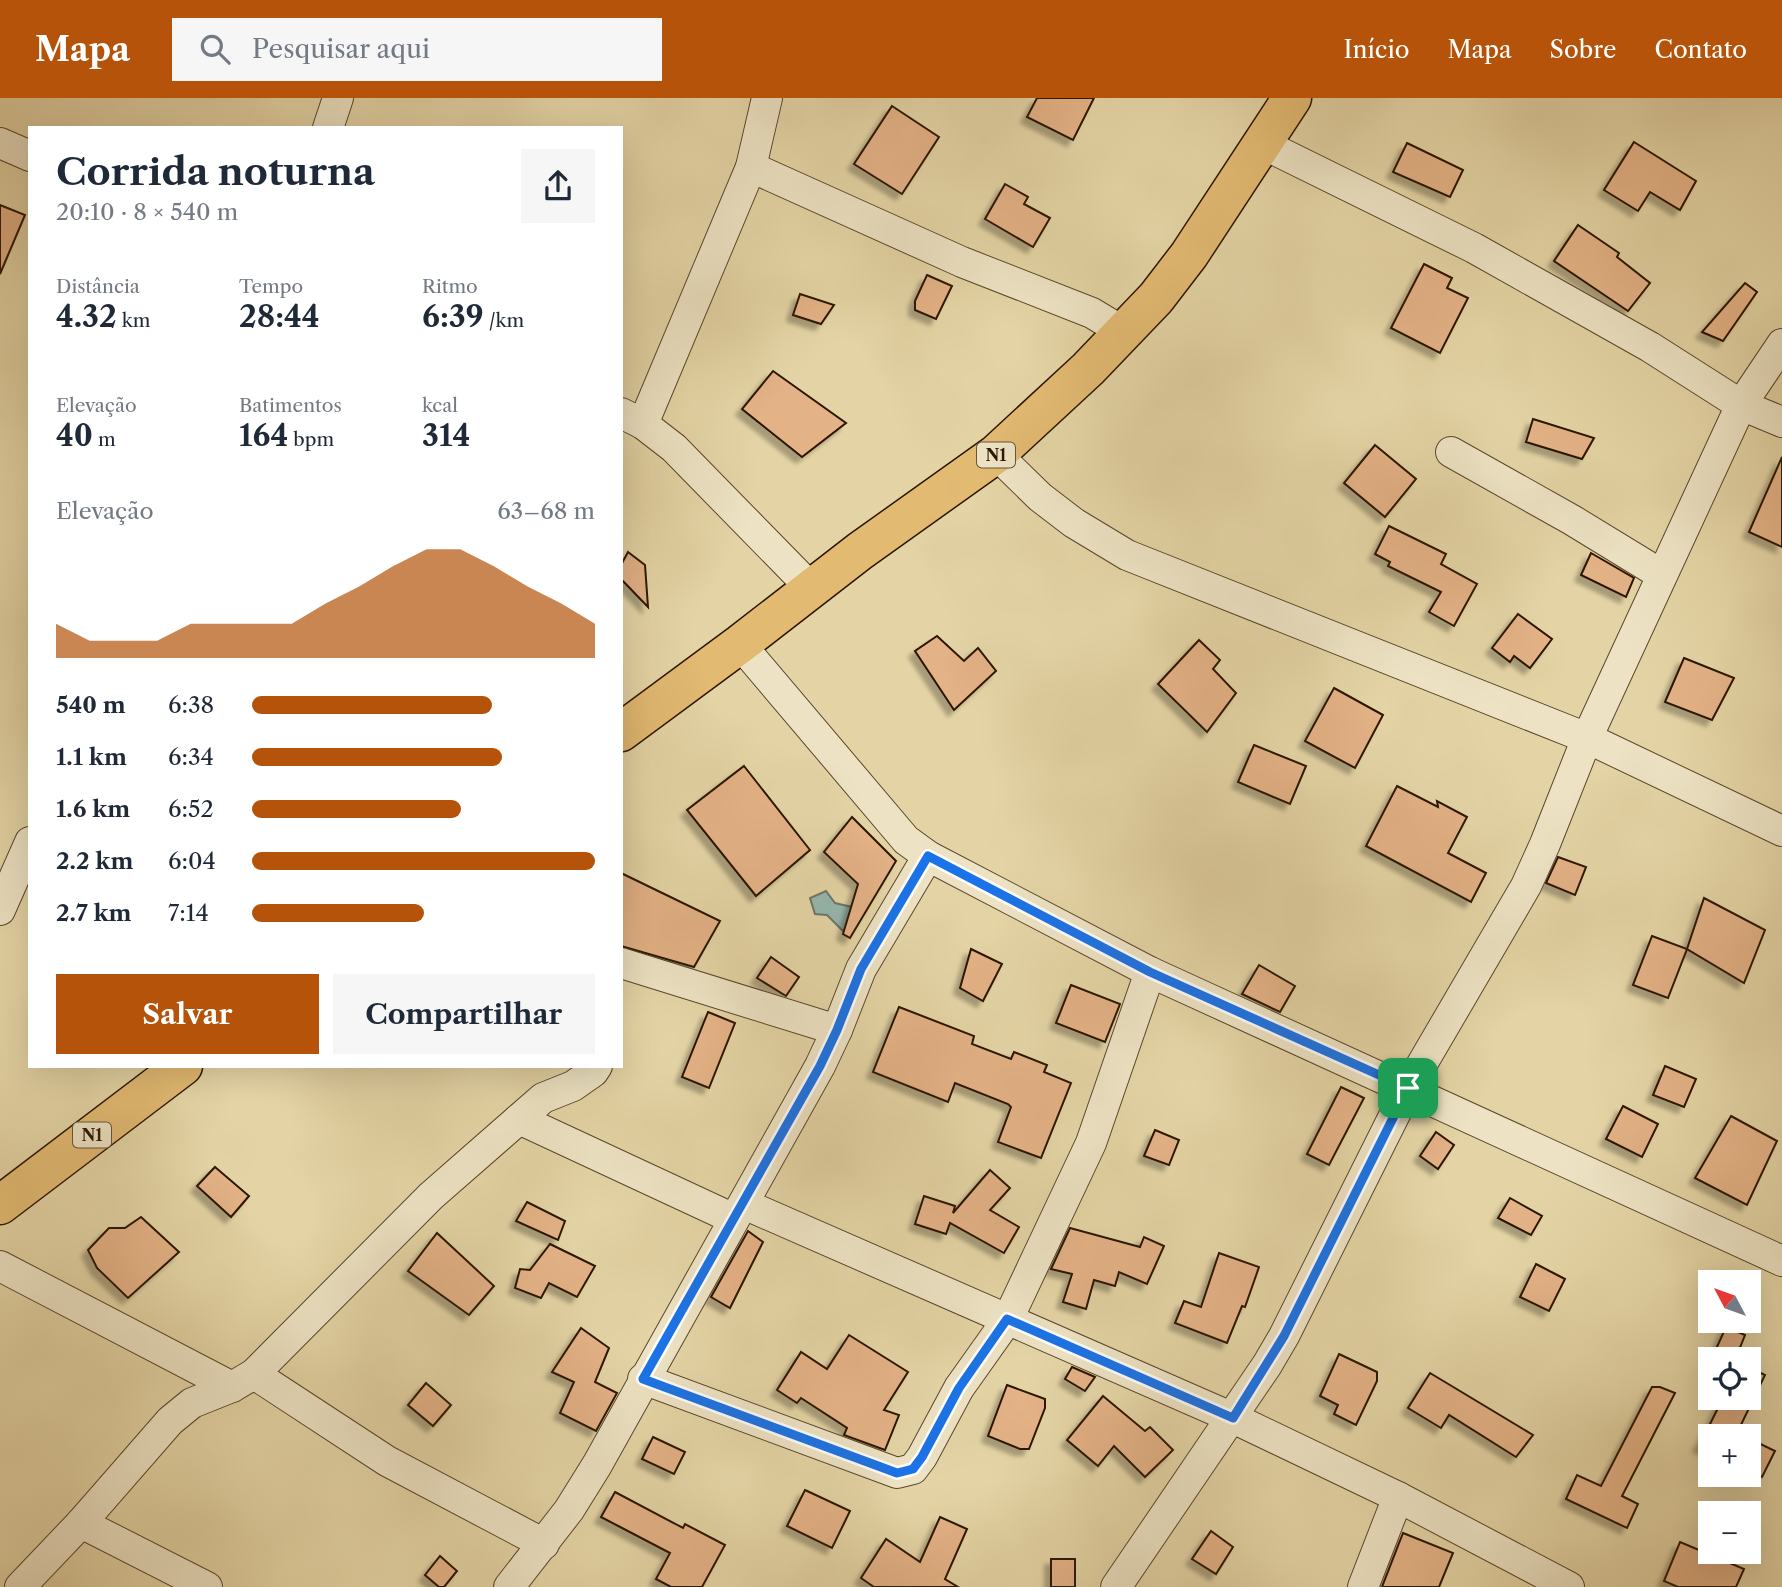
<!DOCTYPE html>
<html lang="pt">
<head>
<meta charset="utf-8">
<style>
  :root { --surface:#fff; --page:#f6f6f7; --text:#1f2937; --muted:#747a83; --accent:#b45309 }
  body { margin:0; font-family:"Libre Caslon Text",serif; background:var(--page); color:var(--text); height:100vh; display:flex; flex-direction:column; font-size:26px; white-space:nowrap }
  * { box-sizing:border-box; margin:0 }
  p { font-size:23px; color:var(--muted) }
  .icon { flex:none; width:38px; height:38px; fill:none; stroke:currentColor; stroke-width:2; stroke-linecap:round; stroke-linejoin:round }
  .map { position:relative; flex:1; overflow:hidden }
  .drawer { position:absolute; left:28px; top:28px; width:595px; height:942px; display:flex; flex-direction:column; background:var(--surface); border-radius:0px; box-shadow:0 7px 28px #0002 }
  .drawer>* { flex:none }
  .needle { width:46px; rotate:311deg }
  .fabs { position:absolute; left:1698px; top:1172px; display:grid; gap:14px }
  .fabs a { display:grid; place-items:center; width:63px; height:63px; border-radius:0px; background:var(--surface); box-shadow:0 7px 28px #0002; font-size:35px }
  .pin { position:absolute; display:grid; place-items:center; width:60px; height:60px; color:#fff; margin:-30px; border-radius:14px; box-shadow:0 4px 10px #0006 }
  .round { display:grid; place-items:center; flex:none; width:74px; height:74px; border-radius:0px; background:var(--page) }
  .headline { display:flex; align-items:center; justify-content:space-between; height:119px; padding:0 28px }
  h1 { font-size:38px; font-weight:800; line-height:52px }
  .metrics { display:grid; grid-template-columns:repeat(3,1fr); gap:10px; height:119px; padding:7px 28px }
  .metrics div { display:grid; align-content:center }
  .metrics b { font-size:30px; font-weight:800 }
  .metrics small { font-size:19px; font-weight:400 }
  .metrics p { font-size:19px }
  .chart { height:196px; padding:14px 28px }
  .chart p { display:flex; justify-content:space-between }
  .chart svg { width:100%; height:126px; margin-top:7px; fill:var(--accent); opacity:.7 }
  .action { display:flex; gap:14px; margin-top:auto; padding:14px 28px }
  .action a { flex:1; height:80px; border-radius:0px; background:var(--accent); color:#fff; font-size:28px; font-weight:800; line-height:80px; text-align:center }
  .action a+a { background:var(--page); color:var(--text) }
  ul { padding:0 28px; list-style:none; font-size:23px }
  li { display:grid; grid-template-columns:112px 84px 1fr; align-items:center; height:52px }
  li i { height:18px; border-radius:9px; background:var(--accent) }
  header { display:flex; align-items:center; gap:42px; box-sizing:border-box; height:98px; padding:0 35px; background:var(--accent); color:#fff }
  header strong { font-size:33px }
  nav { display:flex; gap:38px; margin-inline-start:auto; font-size:24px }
  .search { width:490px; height:63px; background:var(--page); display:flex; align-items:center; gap:18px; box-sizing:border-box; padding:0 24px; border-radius:0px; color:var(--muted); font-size:26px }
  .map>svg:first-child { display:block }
  .water { fill:#97b7af; stroke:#6c776a; stroke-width:2 }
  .building { fill:#e3b286; stroke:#2c1602; stroke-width:2; filter:url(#shadow) }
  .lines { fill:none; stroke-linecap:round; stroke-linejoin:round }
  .minor-casing { stroke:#5a462b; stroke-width:32 }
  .highway-casing { stroke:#2c1602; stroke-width:41 }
  .minor { stroke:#ede3c4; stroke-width:30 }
  .highway { stroke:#e2ba72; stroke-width:38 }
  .route-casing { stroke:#fff; stroke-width:14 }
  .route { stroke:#1a73e8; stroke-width:9 }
  .labels { text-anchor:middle; stroke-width:7; stroke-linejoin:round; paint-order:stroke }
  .shield { fill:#ede3c4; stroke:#66543c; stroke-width:2 }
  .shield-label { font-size:16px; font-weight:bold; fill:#2c1602 }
</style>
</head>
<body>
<header>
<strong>Mapa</strong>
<div class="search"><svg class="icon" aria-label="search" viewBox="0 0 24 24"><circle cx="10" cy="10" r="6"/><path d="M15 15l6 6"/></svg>Pesquisar aqui</div>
<nav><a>Início</a><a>Mapa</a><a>Sobre</a><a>Contato</a></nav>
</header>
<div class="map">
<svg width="1782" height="1489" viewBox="0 0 1782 1489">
  <defs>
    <filter id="shadow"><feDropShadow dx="-6" dy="6" stdDeviation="2" flood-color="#0004"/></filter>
  </defs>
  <rect width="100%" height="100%" fill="#e4d4a5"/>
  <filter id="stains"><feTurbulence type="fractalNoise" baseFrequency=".00286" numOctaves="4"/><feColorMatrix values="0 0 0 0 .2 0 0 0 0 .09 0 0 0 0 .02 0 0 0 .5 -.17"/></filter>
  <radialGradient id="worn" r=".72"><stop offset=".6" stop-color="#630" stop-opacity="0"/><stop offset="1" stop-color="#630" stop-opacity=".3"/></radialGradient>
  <path class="water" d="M826 793 835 805 856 810 844 834 827 817 815 816 810 800Z"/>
  <g class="building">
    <path d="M1037 0H1094L1073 42 1027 19Z"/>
    <path d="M892 8 939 39 902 96 854 66Z"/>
    <path d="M1634 44 1696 83 1680 112 1650 94 1638 113 1604 92Z"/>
    <path d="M1407 45 1463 72 1450 99 1393 74Z"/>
    <path d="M1005 86 1028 99 1024 106 1050 120 1033 149 985 121Z"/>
    <path d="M0 107 25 117 0 176Z"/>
    <path d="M1578 127 1619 155 1617 159 1650 185 1628 213 1554 163Z"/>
    <path d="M1424 166 1452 180 1447 190 1468 200 1440 255 1391 230Z"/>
    <path d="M927 177 952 188 936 221 915 212V203Z"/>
    <path d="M1745 185 1757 194 1723 243 1702 234Z"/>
    <path d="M800 196 834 207 821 226 793 217Z"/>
    <path d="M773 273 846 325 802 359 742 311Z"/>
    <path d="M1533 321 1594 340 1582 361 1526 344Z"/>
    <path d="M1375 347 1416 381 1385 419 1344 385Z"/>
    <path d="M1782 359V449L1749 434Z"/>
    <path d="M1389 428 1446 456 1441 466 1477 486 1454 528 1429 514 1441 494 1388 468 1390 464 1375 456Z"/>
    <path d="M628 454 645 467 648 509 621 481V467Z"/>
    <path d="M1591 455 1634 480 1626 499 1581 477Z"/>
    <path d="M1518 516 1552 541 1530 570 1514 558 1510 564 1492 550Z"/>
    <path d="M937 538 964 563 978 550 996 573 954 612 915 553Z"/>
    <path d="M1199 542 1220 562 1213 571 1236 595 1207 634 1158 586Z"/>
    <path d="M1684 560 1734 580 1712 622 1665 604Z"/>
    <path d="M1334 590 1383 617 1355 670 1305 643Z"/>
    <path d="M1254 647 1306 668 1290 706 1238 684Z"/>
    <path d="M744 668 810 752 756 798 687 712Z"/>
    <path d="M1397 688 1438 709 1437 703 1467 719 1448 755 1486 775 1471 804 1366 748Z"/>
    <path d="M852 719 896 763 850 840 843 836 858 786 824 754Z"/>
    <path d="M1558 759 1586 769 1575 797 1546 785Z"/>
    <path d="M621 775 720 823 694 869 621 848Z"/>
    <path d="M1704 800 1765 832 1744 885 1687 851Z"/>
    <path d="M1652 838 1687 851 1668 900 1633 887Z"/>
    <path d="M971 851 1002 866 983 903 960 890Z"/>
    <path d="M771 859 799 879 786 898 757 880Z"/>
    <path d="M1259 867 1295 888 1280 914 1242 896Z"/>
    <path d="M1071 887 1120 906 1105 944 1056 925Z"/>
    <path d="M899 909 974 938 972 946 1011 961 1014 954 1047 967 1044 974 1071 985 1041 1060 998 1044 1011 1009 1008 1006 955 985 948 1004 873 974Z"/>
    <path d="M708 914 735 925 709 990 682 979Z"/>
    <path d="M1665 968 1696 981 1684 1009 1653 997Z"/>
    <path d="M1341 989 1364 1000 1329 1067 1307 1056Z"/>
    <path d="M1623 1008 1658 1026 1642 1059 1606 1041Z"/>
    <path d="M1731 1018 1777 1043 1747 1107 1695 1080Z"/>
    <path d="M1155 1032 1179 1042 1169 1067 1144 1058Z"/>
    <path d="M1436 1034 1454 1047 1438 1071 1420 1058Z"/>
    <path d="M215 1069 249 1098 231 1119 197 1088Z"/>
    <path d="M990 1072 1010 1090 990 1112 1019 1129 1004 1155 950 1125 946 1136 915 1126 924 1098 955 1108 953 1115Z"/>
    <path d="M1510 1100 1542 1118 1531 1137 1498 1120Z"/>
    <path d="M527 1104 565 1123 558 1142 516 1123Z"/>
    <path d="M141 1119 179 1154 128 1200 97 1170 88 1152 109 1130H125Z"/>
    <path d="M1070 1130 1140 1149 1144 1139 1164 1148 1147 1186 1119 1174 1115 1188 1094 1182 1086 1211 1063 1204 1072 1176 1051 1171Z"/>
    <path d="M748 1133 763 1144 730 1210 711 1199Z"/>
    <path d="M437 1135 494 1188 469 1217 408 1173Z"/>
    <path d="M550 1146 595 1168 577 1199 549 1185 541 1200 515 1190 520 1171 530 1172Z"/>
    <path d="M1219 1155 1259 1169 1245 1209 1242 1208 1227 1245 1175 1225 1184 1203 1201 1209Z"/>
    <path d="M1536 1166 1565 1181 1549 1213 1520 1199Z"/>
    <path d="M1726 1229 1745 1237 1735 1262H1711Z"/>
    <path d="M581 1230 609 1250 595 1284 617 1295 596 1333 560 1315 574 1284 552 1274Z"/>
    <path d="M849 1237 908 1274 884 1312 899 1317 885 1352 844 1337 847 1330 801 1300 797 1305 777 1292 801 1254 827 1271Z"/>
    <path d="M1339 1256 1377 1274V1283L1356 1327 1334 1316 1338 1307 1320 1298Z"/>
    <path d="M1072 1269 1095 1279 1085 1293 1065 1281Z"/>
    <path d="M1748 1269 1765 1277 1737 1335 1745 1339H1710V1353L1699 1348 1723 1300H1748Z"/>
    <path d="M1430 1275 1533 1337 1516 1359 1449 1317 1441 1330 1408 1310Z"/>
    <path d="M426 1285 451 1307 433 1328 408 1307Z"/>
    <path d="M1007 1287 1045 1301V1310L1029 1351H1020L988 1338Z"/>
    <path d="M1652 1289H1660L1675 1295 1622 1398 1638 1406 1627 1430 1566 1401 1577 1377 1601 1388Z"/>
    <path d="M1103 1298 1145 1333 1150 1329 1173 1352 1145 1379 1114 1348 1098 1368 1067 1342Z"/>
    <path d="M653 1339 685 1354 674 1376 642 1361Z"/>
    <path d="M1748 1340 1775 1353 1762 1379 1748 1372Z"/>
    <path d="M805 1392 850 1413 832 1450 787 1428Z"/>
    <path d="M615 1394 683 1430 685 1426 725 1447 702 1489H671L656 1481 670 1455 601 1419Z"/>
    <path d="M940 1419 967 1431 945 1481 958 1489H874L861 1480 886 1441 920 1464Z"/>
    <path d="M1211 1433 1233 1449 1216 1476 1192 1461Z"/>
    <path d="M1403 1435 1453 1455 1439 1489H1382Z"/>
    <path d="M1680 1444 1744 1471 1736 1489H1678L1664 1483Z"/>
    <path d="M440 1458 457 1473 444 1489H439L425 1477Z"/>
    <rect x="1051" y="1461" width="24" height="28"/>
  </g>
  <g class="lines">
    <defs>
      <g id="minor">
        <path d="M328 30 338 0"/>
        <path d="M0 45 30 58"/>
        <path d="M1263 46 1474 150 1650 249 1741 307 1782 324"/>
        <path d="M751 69 962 164 1092 215 1125 235"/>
        <path d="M621 315 643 326 674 350 812 491"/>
        <path d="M643 326 751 69 767 0"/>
        <path d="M1451 354 1572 422 1662 477"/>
        <path d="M996 356 1040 399 1074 425 1127 457 1587 640 1782 733"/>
        <path d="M740 546 906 742 928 758 1150 874 1782 1163"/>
        <path d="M0 812 30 744"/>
        <path d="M621 865 837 932"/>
        <path d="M519 1021 734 1121"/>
        <path d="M744 1106 1233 1320 1398 1399 1569 1489"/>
        <path d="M0 1168 232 1289"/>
        <path d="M254 1276 387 1363 544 1446"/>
        <path d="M643 1281 897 1375 913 1371 922 1359 959 1290 1008 1221 1091 1045 1150 874"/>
        <path d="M81 1425 207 1489"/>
        <path d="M20 1489 81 1425 170 1323 192 1305 232 1289 254 1276 431 1098 543 1000 573 988 593 974 597 968"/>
        <path d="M509 1489 569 1412 597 1367 820 968 837 932 861 871 928 758"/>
        <path d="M1116 1489 1267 1267 1284 1238 1408 990 1526 788 1545 746 1587 640 1741 307 1782 246"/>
        <path d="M1363 1489 1398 1399"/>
      </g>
      <g id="highway">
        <path d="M621 634 740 546 860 453 996 356 1088 271 1156 200 1189 157 1292 0"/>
        <path d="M0 1107 183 968"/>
      </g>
    </defs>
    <use href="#minor" class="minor-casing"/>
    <use href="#highway" class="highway-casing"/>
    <use href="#minor" class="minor"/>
    <use href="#highway" class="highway"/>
  </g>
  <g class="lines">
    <defs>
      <path id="route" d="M928 758 1150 874 1408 990 1284 1238 1233 1320 1007 1221 959 1290 922 1359 913 1371 897 1375 643 1281 820 968 837 932 861 871Z"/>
    </defs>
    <use href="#route" class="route-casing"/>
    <use href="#route" class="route"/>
  </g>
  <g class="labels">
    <g class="shield">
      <rect x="977" y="344.5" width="38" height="25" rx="5"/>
      <rect x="73" y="1024.5" width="38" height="25" rx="5"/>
    </g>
    <g class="shield-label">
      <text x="996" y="363">N1</text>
      <text x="92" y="1043">N1</text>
    </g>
  </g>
  <rect width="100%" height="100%" filter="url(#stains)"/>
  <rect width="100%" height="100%" fill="url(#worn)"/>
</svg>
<div class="fabs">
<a><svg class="needle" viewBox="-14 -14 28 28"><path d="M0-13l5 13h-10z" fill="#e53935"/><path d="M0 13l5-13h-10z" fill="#747a83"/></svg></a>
<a><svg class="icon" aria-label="locate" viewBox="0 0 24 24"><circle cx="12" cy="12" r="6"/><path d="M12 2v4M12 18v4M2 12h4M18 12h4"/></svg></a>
<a>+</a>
<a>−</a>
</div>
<div class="pin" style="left:1408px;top:990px;background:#1e9e55"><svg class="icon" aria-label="arrive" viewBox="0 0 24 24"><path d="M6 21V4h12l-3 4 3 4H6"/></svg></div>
<section class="drawer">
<div class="headline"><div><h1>Corrida noturna</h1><p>20:10 · 8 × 540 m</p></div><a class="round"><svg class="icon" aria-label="share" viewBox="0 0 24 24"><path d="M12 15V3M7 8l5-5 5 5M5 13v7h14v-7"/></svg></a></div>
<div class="metrics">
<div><p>Distância</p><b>4.32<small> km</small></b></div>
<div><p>Tempo</p><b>28:44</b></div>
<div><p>Ritmo</p><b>6:39<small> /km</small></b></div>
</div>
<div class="metrics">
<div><p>Elevação</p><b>40<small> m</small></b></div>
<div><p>Batimentos</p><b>164<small> bpm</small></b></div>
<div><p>kcal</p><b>314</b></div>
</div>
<div class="chart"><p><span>Elevação</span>63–68 m</p>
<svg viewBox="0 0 160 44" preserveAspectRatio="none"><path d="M0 44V32L10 38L20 38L30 38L40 32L50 32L60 32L70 32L80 25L90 19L100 12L110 6L120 6L130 12L140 19L150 25L160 32V44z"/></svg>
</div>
<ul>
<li><b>540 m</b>6:38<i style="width:70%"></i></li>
<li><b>1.1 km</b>6:34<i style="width:73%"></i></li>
<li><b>1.6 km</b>6:52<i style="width:61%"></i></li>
<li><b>2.2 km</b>6:04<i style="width:100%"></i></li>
<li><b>2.7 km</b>7:14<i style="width:50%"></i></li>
</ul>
<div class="action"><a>Salvar</a><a>Compartilhar</a></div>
</section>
</div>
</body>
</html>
